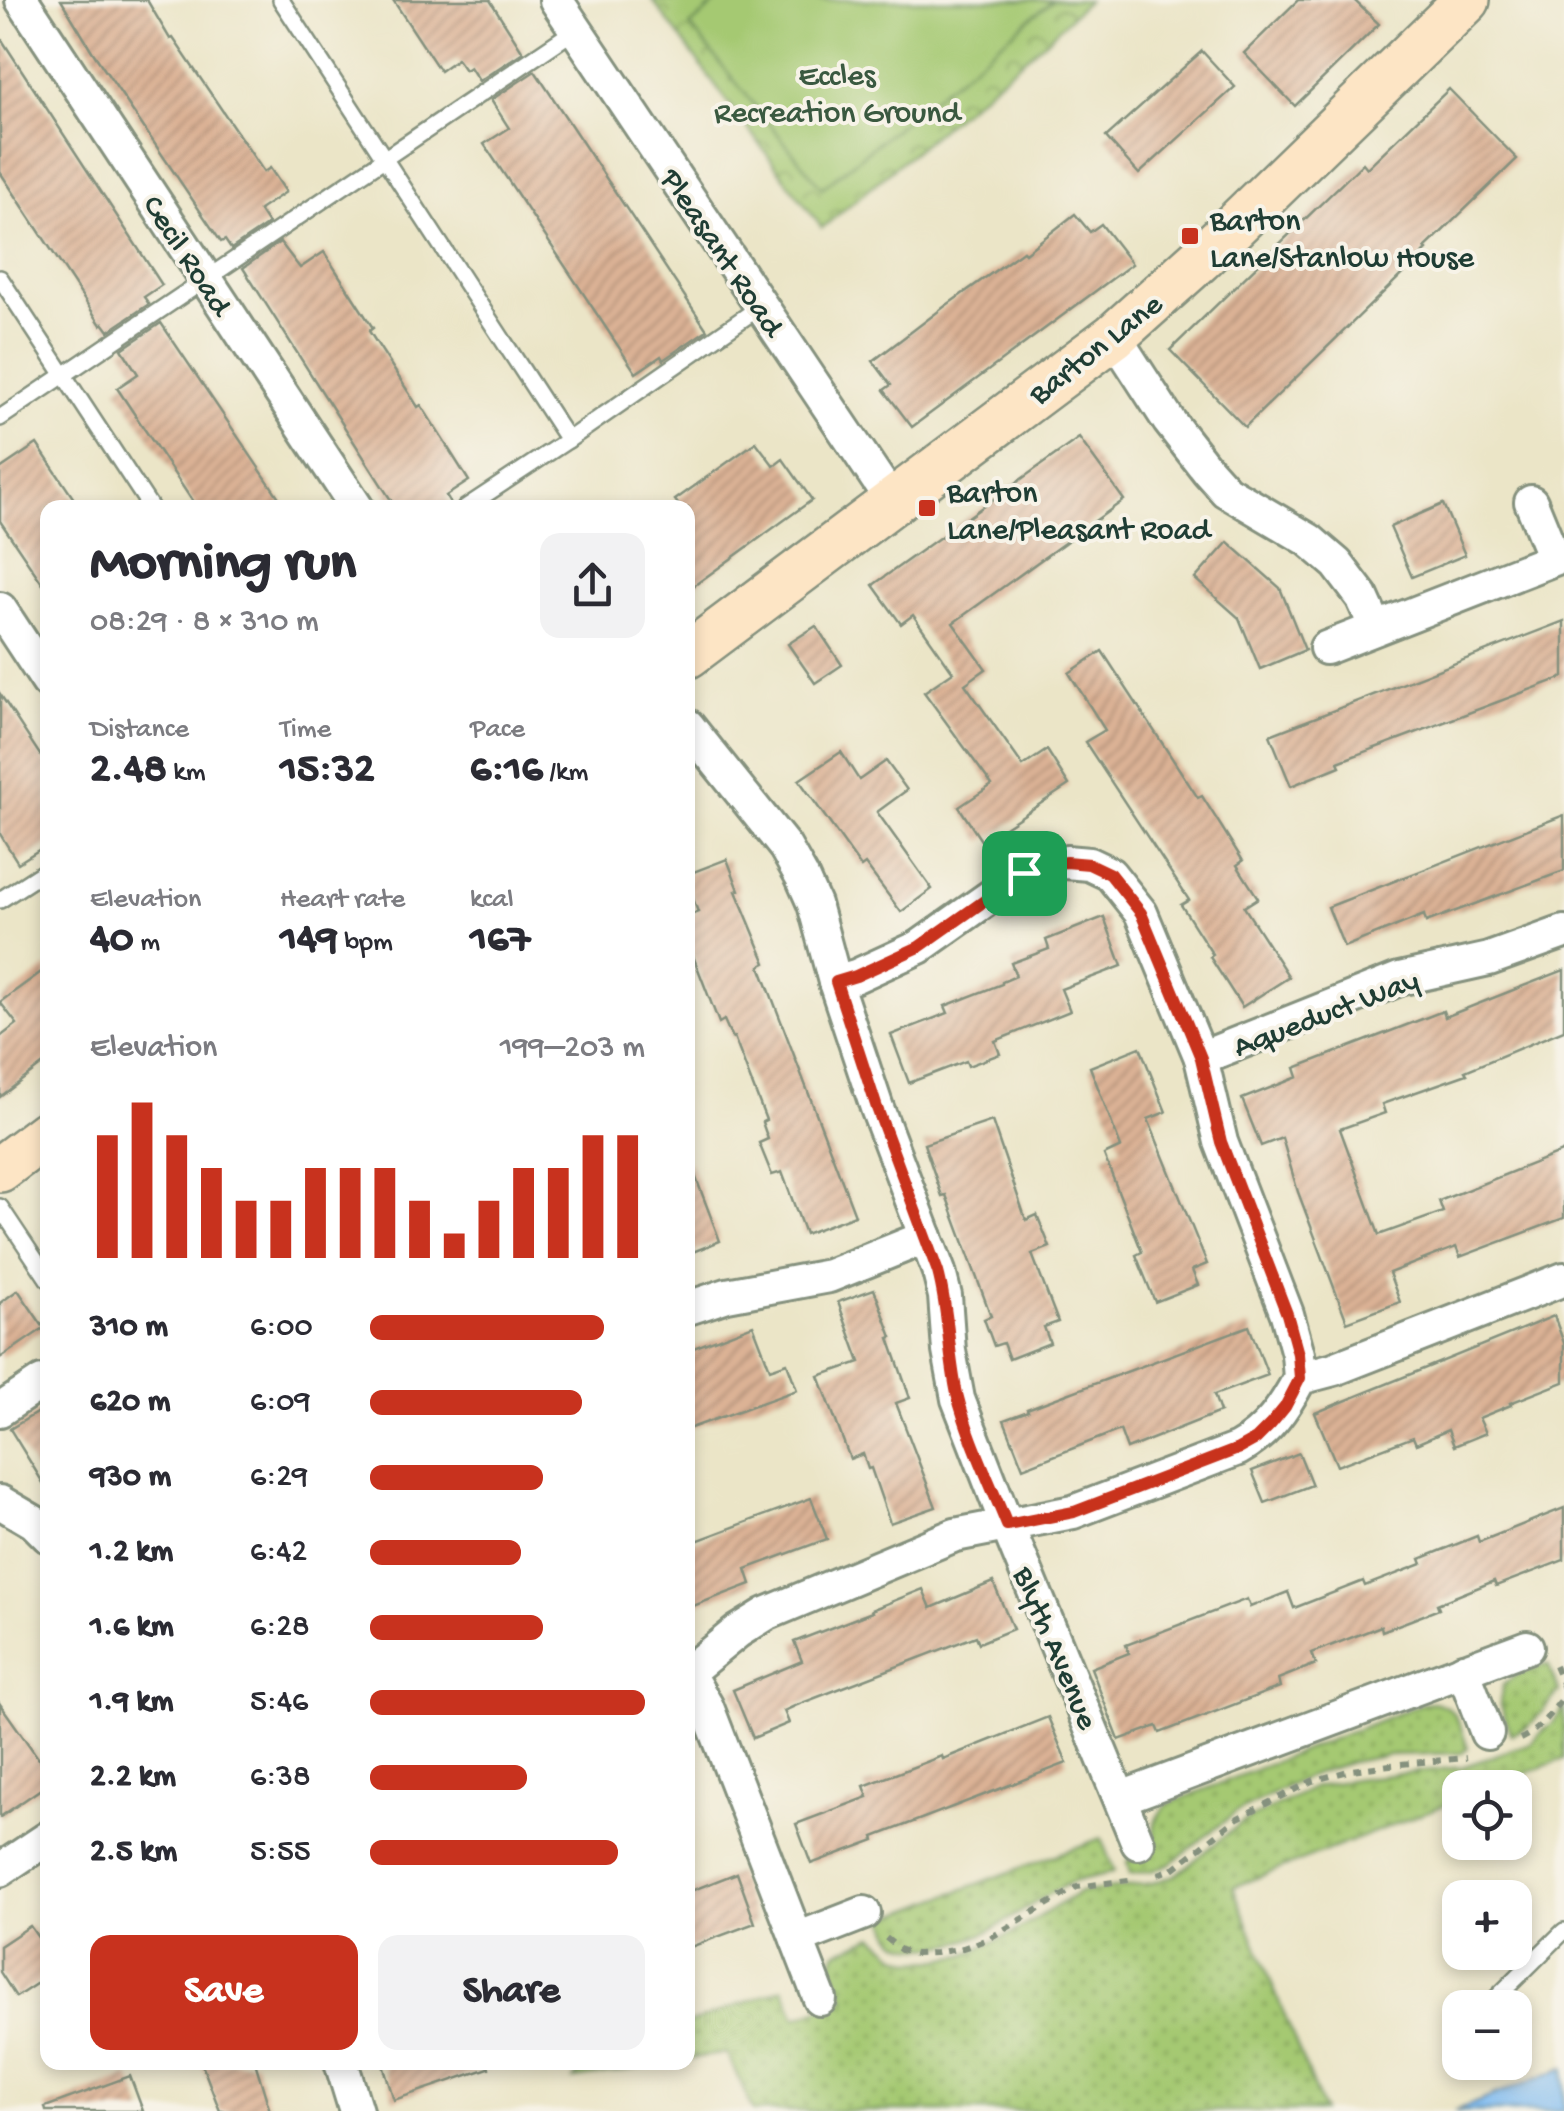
<!DOCTYPE html>
<html lang="en">
<head>
<meta charset="utf-8">
<style>
  :root { --surface:#fff; --page:#f2f2f3; --text:#2b2b33; --muted:#7c7c81; --accent:#c8321e }
  body { margin:0; font-family:"Gochi Hand",sans-serif; background:var(--page); color:var(--text); height:100vh; display:flex; flex-direction:column; font-size:38px; white-space:nowrap }
  * { box-sizing:border-box; margin:0 }
  p { font-size:32px; color:var(--muted) }
  .icon { flex:none; width:55px; height:55px; fill:none; stroke:currentColor; stroke-width:2; stroke-linecap:round; stroke-linejoin:round }
  .map { position:relative; flex:1; overflow:hidden }
  .side { position:absolute; left:40px; top:500px; width:655px; height:1570px; display:flex; flex-direction:column; background:var(--surface); border-radius:20px; box-shadow:0 5px 15px #0003 }
  .side>* { flex:none }
  .buttons { position:absolute; left:1442px; top:1770px; display:grid; gap:20px }
  .buttons a { display:grid; place-items:center; width:90px; height:90px; border-radius:20px; background:var(--surface); box-shadow:0 5px 15px #0003; font-size:50px }
  .pin { position:absolute; display:grid; place-items:center; width:85px; height:85px; color:#fff; margin:-42px; border-radius:20px; box-shadow:0 5px 15px #0006 }
  .round { display:grid; place-items:center; flex:none; width:105px; height:105px; border-radius:20px; background:var(--page) }
  .head { display:flex; align-items:center; justify-content:space-between; height:170px; padding:0 50px }
  h1 { font-size:55px; font-weight:800; line-height:75px }
  .figures { display:grid; grid-template-columns:repeat(3,1fr); gap:15px; height:170px; padding:10px 50px }
  .figures div { display:grid; align-content:center }
  .figures b { font-size:42px; font-weight:800 }
  .figures small { font-size:28px; font-weight:400 }
  .figures p { font-size:28px }
  .chart { height:280px; padding:20px 50px }
  .chart p { display:flex; justify-content:space-between }
  .chart svg { width:100%; height:180px; margin-top:10px; stroke:var(--accent); stroke-width:6 }
  .button { display:flex; gap:20px; margin-top:auto; padding:20px 50px }
  .button a { flex:1; height:115px; border-radius:20px; background:var(--accent); color:#fff; font-size:40px; font-weight:800; line-height:115px; text-align:center }
  .button a+a { background:var(--page); color:var(--text) }
  ul { padding:0 50px; list-style:none; font-size:32px }
  li { display:grid; grid-template-columns:160px 120px 1fr; align-items:center; height:75px }
  li i { height:25px; border-radius:12px; background:var(--accent) }
  .map>svg:first-child { display:block }
  .grass { fill:url(#grass-dots); stroke:#628353; stroke-width:2.5 }
  .park { fill:url(#park-crowns); stroke:#628353; stroke-width:2.5 }
  .garden { fill:#a5c972; stroke:#628353; stroke-width:2.5 }
  .water { fill:#80bcf2; stroke:#507c93; stroke-width:2.5 }
  .building { fill:url(#building-hatch) }
  .lines { fill:none; stroke-linecap:round; stroke-linejoin:round }
  .service-casing { stroke:#85917e; stroke-width:20 }
  .minor-casing { stroke:#85917e; stroke-width:38 }
  .secondary-casing { stroke:#85917e; stroke-width:50 }
  .path { stroke:#85917e; stroke-width:6; stroke-dasharray:8 8; stroke-linecap:butt }
  .service { stroke:#fff; stroke-width:15 }
  .minor { stroke:#fff; stroke-width:32 }
  .secondary { stroke:#fde5c5; stroke-width:45 }
  .route-casing { stroke:#fff; stroke-width:20 }
  .route { stroke:#c8321e; stroke-width:12 }
  .poi-dot { fill:#c8321e; stroke:#f7f3e8; stroke-width:4 }
  .labels { text-anchor:middle; stroke-width:8; stroke-linejoin:round; paint-order:stroke }
  .park-label { font-size:32px; fill:#3a5940; stroke:#f7f3e8 }
  .poi-label { font-size:32px; fill:#1f3d34; stroke:#f7f3e8; text-anchor:start }
  .street-label { font-size:32px; fill:#1f3d34; stroke:#f7f3e8 }
</style>
</head>
<body>
<div class="map">
<svg width="1564" height="2111" viewBox="0 0 1564 2111">
  <defs>
    <pattern id="grass-dots" width="8" height="8" patternUnits="userSpaceOnUse" patternTransform="scale(2.5)"><rect width="8" height="8" fill="#a5c972"/><path d="M2 2h.1M6 6h.1" fill="none" stroke="#86a45e" stroke-width="1.8" stroke-linecap="round"/></pattern>
    <pattern id="park-crowns" width="20" height="18" patternUnits="userSpaceOnUse" patternTransform="scale(2.5)"><rect width="20" height="18" fill="#a5c972"/><path d="M2 6a3 3 0 1 1 6 0M12 15a3 3 0 1 1 6 0" fill="none" stroke="#86a45e"/></pattern>
    <pattern id="building-hatch" width="6" height="6" patternUnits="userSpaceOnUse" patternTransform="scale(2.5)"><rect width="6" height="6" fill="#dcb295"/><path d="M-1 1l2-2M0 6l6-6M5 7l2-2" fill="none" stroke="#b2927a"/></pattern>
  </defs>
  <rect width="100%" height="100%" fill="#f7f3e8"/>
  <filter id="ink" filterUnits="userSpaceOnUse"><feTurbulence type="fractalNoise" baseFrequency=".01" numOctaves="2"/><feDisplacementMap in="SourceGraphic" scale="20" xChannelSelector="R" yChannelSelector="G"/><feConvolveMatrix kernelMatrix="1 2 1 2 8 2 1 2 1" color-interpolation-filters="sRGB"/></filter>
  <filter id="wash" filterUnits="userSpaceOnUse"><feTurbulence type="fractalNoise" baseFrequency=".0048" numOctaves="4" result="noise"/><feDisplacementMap in="SourceGraphic" scale="40" xChannelSelector="R" yChannelSelector="G"/><feGaussianBlur stdDeviation="2.25" result="paint"/><feColorMatrix in="noise" values="0 0 0 0 0 0 0 0 0 0 0 0 0 0 0 0 0 1.4 0 .05"/><feComposite in="paint" operator="in"/></filter>
  <g filter="url(#wash)">
    <rect width="100%" height="100%" fill="#ebe5c7"/>
    <g class="grass">
      <path d="M1548 1664 1559 1692 1529 1726 1511 1734 1500 1703 1503 1685 1516 1675Z"/>
      <path d="M1432 1702C1457 1705 1460 1727 1468 1748L1462 1753 1389 1755 1351 1762 1310 1775 1236 1812 1170 1864 1151 1871 1130 1874 1127 1861 1158 1846C1151 1829 1154 1817 1168 1804L1424 1703Z"/>
      <path d="M1564 1708V1759L1490 1787 1460 1788V1799L1233 1887 1323 2111H753L727 2053 688 2059V2024L784 1988 796 2018 846 1999C841 1984 829 1968 835 1953L874 1936 898 1956 913 1961 935 1960 964 1955 1013 1933 1078 1893 1153 1883 1176 1875 1241 1823 1315 1787 1354 1779 1462 1767 1531 1743 1552 1723Z"/>
      <path d="M1101 1838 1114 1871C1101 1877 1089 1877 1076 1881 1069 1883 1061 1888 1054 1891 1031 1904 1010 1921 987 1932 967 1942 913 1956 896 1939 890 1934 888 1925 886 1918Z"/>
      <path d="M586 2063V2062L669 2063 574 2079Z"/>
    </g>
    <path class="park" d="M652 0H1088L1043 43 822 228Z"/>
    <path class="garden" d="M720 0H1053L822 188 690 26Z"/>
    <path class="water" d="M1564 2068V2111H1454Z"/>
    <g id="blocks">
      <g class="building">
        <path d="M61 0H147L170 39 173 38 264 172 270 168 286 192 259 210 268 224 231 249 225 240 221 242 92 51Z"/>
        <path d="M393 0H490L523 52 479 81 470 67 465 70 457 59 440 71Z"/>
        <path d="M1298 0H1354L1379 24 1295 106 1244 53Z"/>
        <path d="M0 37 162 285 144 297 149 304 109 331 103 323 101 325 0 172Z"/>
        <path d="M1202 51 1235 87 1139 174 1106 137Z"/>
        <path d="M535 71 707 330 663 360 661 356 636 373 484 144 509 128 491 100Z"/>
        <path d="M1449 89 1517 159 1425 248 1427 250 1245 427 1170 350 1363 163 1367 168Z"/>
        <path d="M1075 214 1090 232 1101 224 1132 264 912 427 884 390 891 385 873 361 944 307 1023 251 1025 253Z"/>
        <path d="M280 242 300 268 324 252 353 297 373 328 369 331 418 407 421 405 469 481 446 496 453 508H396L243 268Z"/>
        <path d="M161 323 286 508H197L117 388 138 374 122 349Z"/>
        <path d="M1079 438 1124 500 953 623 986 669 965 684 1023 766 1047 750 1069 785 982 842 959 807 992 785 924 692 953 672 913 615 901 624 873 585Z"/>
        <path d="M756 442 774 466 783 459 812 500 688 590V508H681L675 500Z"/>
        <path d="M37 444 80 508H48V592L0 521V469Z"/>
        <path d="M1443 504 1465 555 1412 577 1390 527Z"/>
        <path d="M1228 542 1280 588 1305 650 1260 669 1239 618 1195 579Z"/>
        <path d="M1564 621V677L1338 762 1340 766 1291 786 1270 735Z"/>
        <path d="M816 626 842 665 815 683 788 644Z"/>
        <path d="M1102 651 1198 798 1202 796 1243 861 1237 865 1258 898 1244 907 1289 977 1242 1007 1210 957 1213 955 1181 905 1189 900 1085 742 1105 730 1069 673Z"/>
        <path d="M0 694 48 767V844L18 863 0 834Z"/>
        <path d="M841 752 859 780 886 761 907 790 877 812 932 889 901 912 865 864 861 867 799 780Z"/>
        <path d="M1564 815V871L1426 922 1424 915 1344 947 1328 907Z"/>
        <path d="M727 859 739 890 736 891 766 963 760 966 855 1215 805 1234 782 1172 772 1175 759 1143 768 1139 762 1122 766 1120 734 1037 732 1038 724 1020 719 1023 688 943V916L698 912 688 885V874Z"/>
        <path d="M1104 917 1122 966 1061 989 1070 1011 995 1041 1000 1054 968 1066 966 1061 909 1083 891 1035 948 1013 945 1006 1002 984V982L1016 976 1011 963 1049 949 1046 940Z"/>
        <path d="M48 967V1065L46 1062 0 1097V1037L17 1024 0 1002Z"/>
        <path d="M1564 970V1030L1465 1071 1467 1074 1382 1104 1385 1113 1340 1129 1379 1235 1443 1212 1439 1201 1564 1151V1218L1460 1257 1456 1247 1389 1273 1400 1302 1347 1322 1298 1192 1282 1138 1261 1146 1242 1099 1298 1077 1295 1068 1443 1011 1445 1017Z"/>
        <path d="M1140 1047 1166 1112 1148 1119 1207 1264 1192 1270 1198 1285 1155 1302 1136 1255 1142 1252 1104 1155 1121 1147 1090 1067Z"/>
        <path d="M992 1121 1026 1220 1037 1215 1050 1247 1032 1254 1058 1322 1044 1327 1050 1343 1009 1359 1003 1343 994 1346 984 1319 991 1316 946 1195 942 1196 924 1144Z"/>
        <path d="M688 1162H690L720 1241 688 1254Z"/>
        <path d="M874 1289 892 1337 889 1338 910 1398 896 1403 936 1507 890 1523 871 1468 868 1469 863 1454 850 1459 819 1376 860 1362 838 1302Z"/>
        <path d="M18 1290 44 1328 0 1358V1303Z"/>
        <path d="M1554 1316 1564 1343V1382L1510 1403 1511 1405 1479 1418 1486 1433 1454 1446 1448 1430 1416 1444 1413 1437 1337 1466 1315 1413Z"/>
        <path d="M753 1325 770 1369 787 1363 797 1390 688 1429V1350Z"/>
        <path d="M1249 1326 1268 1375 1214 1395 1220 1412 1127 1449 1120 1430 1023 1468 1004 1420 1028 1411 1027 1409Z"/>
        <path d="M48 1406V1491L10 1429Z"/>
        <path d="M1299 1453 1312 1485 1265 1503 1252 1471Z"/>
        <path d="M811 1498 827 1539 746 1569 751 1584 688 1608V1544Z"/>
        <path d="M1564 1508V1560L1496 1586 1494 1581 1437 1604 1439 1609 1411 1620 1382 1631 1381 1626 1312 1653 1316 1664 1278 1679 1280 1687 1160 1733 1157 1726 1119 1740 1091 1668 1129 1653 1126 1645 1247 1599 1250 1607 1288 1592 1294 1608 1363 1581 1365 1586 1422 1564 1420 1559 1477 1536 1479 1542Z"/>
        <path d="M993 1582 1013 1629 979 1643 976 1636 797 1705 784 1711 789 1723 753 1738 733 1690 802 1661 794 1642 872 1612 871 1610 923 1589 931 1608Z"/>
        <path d="M0 1704 48 1772V1784L0 1817Z"/>
        <path d="M1048 1717 1067 1763 874 1837 875 1840 811 1864 796 1824 868 1797 864 1786 942 1756 943 1759Z"/>
        <path d="M737 1873 755 1923 688 1948V1892Z"/>
        <path d="M30 1926 48 1952V1976L16 1997 0 1972V1946Z"/>
        <path d="M201 2062H255L270 2111H220Z"/>
        <path d="M382 2062H488L489 2068 394 2100Z"/>
        <path d="M130 2076 143 2111H46L45 2107Z"/>
      </g>
    </g>
  </g>
  <g filter="url(#ink)">
    <use href="#blocks" fill-opacity="0" stroke="#85917e" stroke-width="2.5"/>
    <g class="lines">
      <defs>
        <g id="service">
          <path d="M281 0 568 440"/>
          <path d="M0 278 151 508"/>
          <path d="M0 418 575 30"/>
          <path d="M465 508 568 440 761 306"/>
          <path d="M0 900 48 869"/>
          <path d="M0 1207 48 1279"/>
          <path d="M1486 2008 1564 1931"/>
          <path d="M1451 2042 1460 2033"/>
        </g>
        <g id="minor">
          <path d="M22 0 357 508"/>
          <path d="M556 0 892 501"/>
          <path d="M1114 336 1169 421 1208 471 1226 491 1309 540 1337 564 1362 597 1376 628"/>
          <path d="M1531 502 1554 558"/>
          <path d="M0 609 48 682"/>
          <path d="M1326 648 1564 555"/>
          <path d="M688 726 785 847 802 877 814 904 835 982 877 1108 939 1272 945 1296 949 1351 958 1399 1007 1525 1138 1843"/>
          <path d="M835 982 856 976 919 947 1024 873 1045 865 1066 862 1089 864 1110 874 1141 913 1201 1058 1221 1142 1287 1314 1298 1354 1300 1378"/>
          <path d="M1201 1058 1399 979 1489 959 1564 932"/>
          <path d="M688 1308 727 1295 829 1276 926 1237"/>
          <path d="M0 1410 42 1382"/>
          <path d="M0 1502 34 1522 48 1536"/>
          <path d="M1463 1670 1487 1733"/>
          <path d="M688 1672 737 1632 766 1614 955 1535 1073 1512 1238 1449C1268 1432 1284 1408 1300 1378L1334 1369 1564 1279"/>
          <path d="M688 1674 707 1707 820 1999"/>
          <path d="M1121 1798 1527 1647"/>
          <path d="M0 1870 48 1838"/>
          <path d="M797 1939 864 1913"/>
          <path d="M341 2062 356 2111"/>
        </g>
        <g id="secondary">
          <path d="M688 655 1114 336 1200 259 1467 0"/>
          <path d="M0 1169 48 1133"/>
        </g>
      </defs>
      <use href="#service" class="service-casing"/>
      <use href="#minor" class="minor-casing"/>
      <use href="#secondary" class="secondary-casing"/>
      <g class="path">
        <path d="M1555 1666 1564 1688"/>
        <path d="M1520 1739C1540 1730 1550 1713 1564 1697"/>
        <path d="M1158 1874 1173 1869 1238 1818 1312 1781 1352 1770 1390 1765 1466 1758"/>
        <path d="M886 1938 901 1950 915 1954 936 1953 963 1948 988 1939 1077 1887 1136 1879"/>
      </g>
      <use href="#service" class="service"/>
      <use href="#minor" class="minor"/>
      <use href="#secondary" class="secondary"/>
    </g>
  </g>
  <g class="lines" filter="url(#ink)">
    <defs>
      <path id="route" d="M1066 862 1089 864 1110 874 1141 913 1201 1058 1221 1142 1287 1314 1298 1354 1300 1378 1285 1407 1271 1424 1256 1439 1238 1449 1074 1512 1007 1525C991 1485 967 1435 957 1394 948 1353 949 1312 938 1272L877 1108 836 982 856 976 919 947 1024 873 1045 865Z"/>
    </defs>
    <use href="#route" class="route-casing"/>
    <use href="#route" class="route"/>
  </g>
  <g class="poi-dot">
    <rect x="1180" y="226" width="20" height="20" rx="5"/>
    <rect x="917" y="498" width="20" height="20" rx="5"/>
  </g>
  <g class="labels">
    <g class="park-label">
      <text x="837" y="84">Eccles<tspan x="837" dy="37">Recreation Ground</tspan></text>
    </g>
    <g class="poi-label">
      <text x="1210" y="229">Barton<tspan x="1210" dy="37">Lane/Stanlow House</tspan></text>
      <text x="947" y="501">Barton<tspan x="947" dy="37">Lane/Pleasant Road</tspan></text>
    </g>
    <g class="street-label">
      <text transform="translate(724 251) rotate(56)" y="11">Pleasant Road</text>
      <text transform="translate(189 254) rotate(57)" y="11">Cecil Road</text>
      <text transform="translate(1094 347) rotate(-38)" y="11">Barton Lane</text>
      <text transform="translate(1325 1011) rotate(-21)" y="11">Aqueduct Way</text>
      <text transform="translate(1058 1647) rotate(67)" y="11">Blyth Avenue</text>
    </g>
  </g>
</svg>
<div class="buttons">
<a><svg class="icon" aria-label="locate" viewBox="0 0 24 24"><circle cx="12" cy="12" r="6"/><path d="M12 2v4M12 18v4M2 12h4M18 12h4"/></svg></a>
<a>+</a>
<a>−</a>
</div>
<div class="pin" style="left:1024px;top:873px;background:#1e9e55"><svg class="icon" aria-label="arrive" viewBox="0 0 24 24"><path d="M6 21V4h12l-3 4 3 4H6"/></svg></div>
<section class="side">
<div class="head"><div><h1>Morning run</h1><p>08:29 · 8 × 310 m</p></div><a class="round"><svg class="icon" aria-label="share" viewBox="0 0 24 24"><path d="M12 15V3M7 8l5-5 5 5M5 13v7h14v-7"/></svg></a></div>
<div class="figures">
<div><p>Distance</p><b>2.48<small> km</small></b></div>
<div><p>Time</p><b>15:32</b></div>
<div><p>Pace</p><b>6:16<small> /km</small></b></div>
</div>
<div class="figures">
<div><p>Elevation</p><b>40<small> m</small></b></div>
<div><p>Heart rate</p><b>149<small> bpm</small></b></div>
<div><p>kcal</p><b>167</b></div>
</div>
<div class="chart"><p><span>Elevation</span>199–203 m</p>
<svg viewBox="0 0 160 44" preserveAspectRatio="none"><path d="M5 44V14M15 44V6M25 44V14M35 44V22M45 44V30M55 44V30M65 44V22M75 44V22M85 44V22M95 44V30M105 44V38M115 44V30M125 44V22M135 44V22M145 44V14M155 44V14"/></svg>
</div>
<ul>
<li><b>310 m</b>6:00<i style="width:85%"></i></li>
<li><b>620 m</b>6:09<i style="width:77%"></i></li>
<li><b>930 m</b>6:29<i style="width:63%"></i></li>
<li><b>1.2 km</b>6:42<i style="width:55%"></i></li>
<li><b>1.6 km</b>6:28<i style="width:63%"></i></li>
<li><b>1.9 km</b>5:46<i style="width:100%"></i></li>
<li><b>2.2 km</b>6:38<i style="width:57%"></i></li>
<li><b>2.5 km</b>5:55<i style="width:90%"></i></li>
</ul>
<div class="button"><a>Save</a><a>Share</a></div>
</section>
</div>
</body>
</html>
